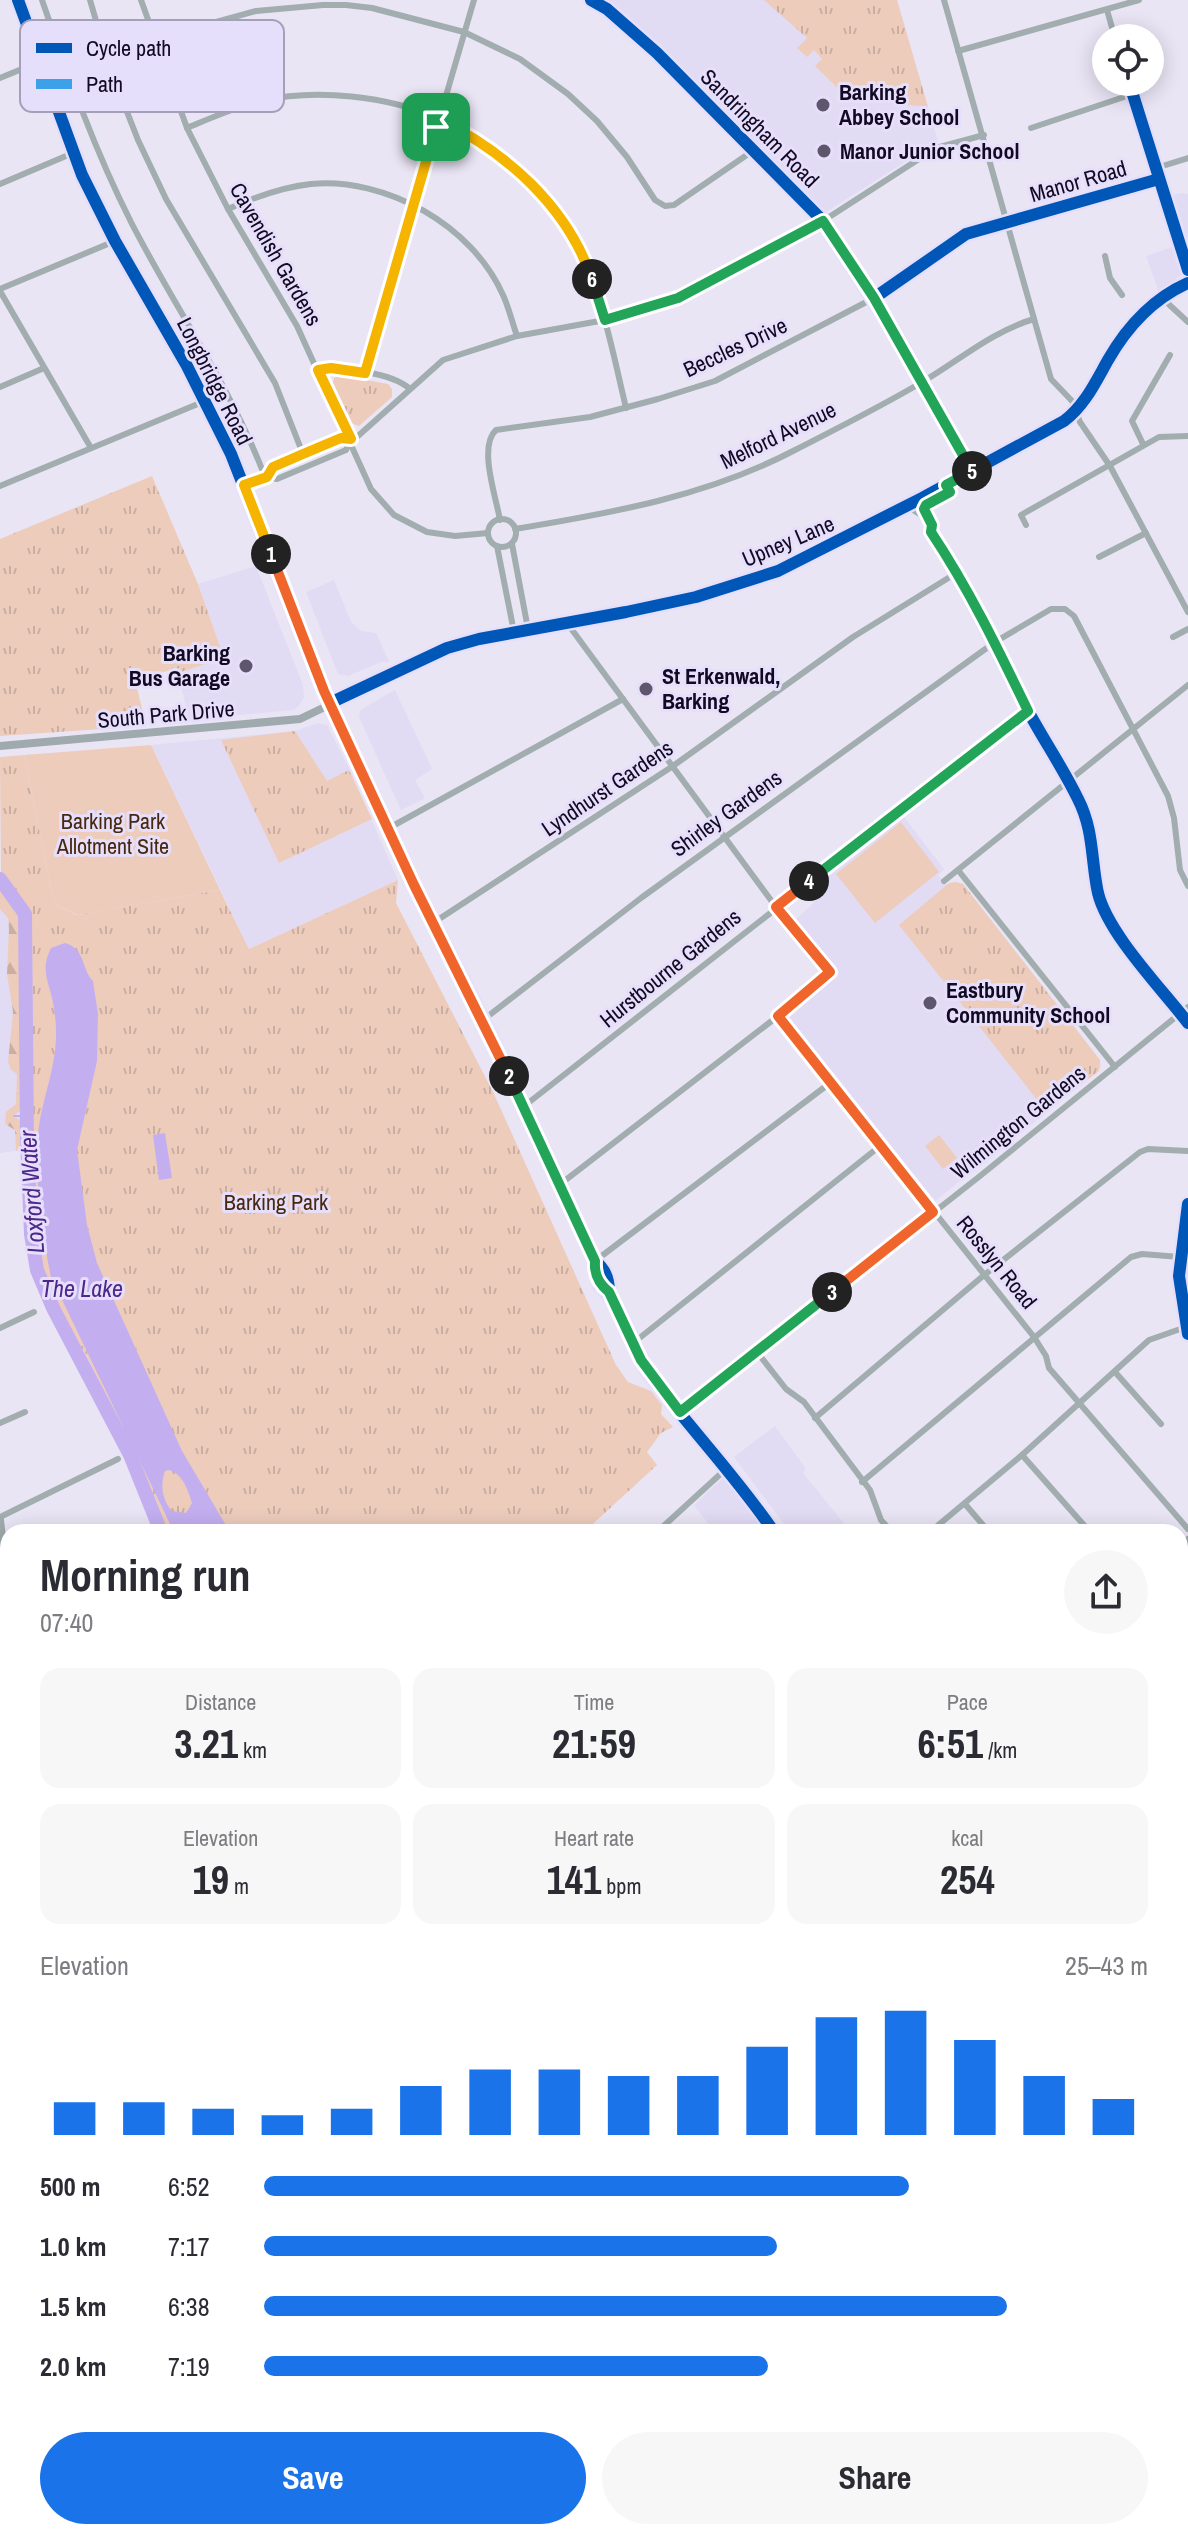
<!DOCTYPE html>
<html lang="en">
<head>
<meta charset="utf-8">
<style>
  :root { --surface:#fff; --page:#f7f7f7; --text:#2b2b33; --muted:#7c7c81; --accent:#1a73e8 }
  body { margin:0; font-family:"Archivo Narrow",sans-serif; background:var(--page); color:var(--text); height:100vh; display:flex; flex-direction:column; font-size:30px; white-space:nowrap }
  * { box-sizing:border-box; margin:0 }
  p { font-size:26px; color:var(--muted) }
  .icon { flex:none; width:44px; height:44px; fill:none; stroke:currentColor; stroke-width:2; stroke-linecap:round; stroke-linejoin:round }
  .map { position:relative; flex:1; overflow:hidden }
  .drawer { position:absolute; left:0px; top:1524px; width:1188px; height:1016px; display:flex; flex-direction:column; background:var(--surface); border-radius:24px 24px 0 0; box-shadow:0 4px 20px #0003 }
  .drawer>* { flex:none }
  .fabs { position:absolute; left:1092px; top:24px; display:grid; gap:16px }
  .fabs a { display:grid; place-items:center; width:72px; height:72px; border-radius:50%; background:var(--surface); box-shadow:0 4px 20px #0003; font-size:40px }
  .pin { position:absolute; display:grid; place-items:center; width:68px; height:68px; color:#fff; margin:-34px; border-radius:16px; box-shadow:0 4px 12px #0006 }
  .km { position:absolute; width:40px; height:40px; margin:-20px; border-radius:50%; background:#222; color:#fff; font-size:22px; line-height:40px; text-align:center }
  .round { display:grid; place-items:center; flex:none; width:84px; height:84px; border-radius:42px; background:var(--page) }
  .headline { display:flex; align-items:center; justify-content:space-between; height:136px; padding:0 40px }
  h1 { font-size:44px; font-weight:700; line-height:60px }
  .metrics { display:grid; grid-template-columns:repeat(3,1fr); gap:12px; height:136px; padding:8px 40px }
  .metrics div { display:grid; align-content:center; border-radius:20px; background:var(--page); text-align:center }
  .metrics b { font-size:40px; font-weight:700 }
  .metrics small { font-size:22px; font-weight:400 }
  .metrics p { font-size:22px }
  .chart { height:224px; padding:16px 40px }
  .chart p { display:flex; justify-content:space-between }
  .chart svg { width:100%; height:144px; margin-top:8px; stroke:var(--accent); stroke-width:6 }
  .button { display:flex; gap:16px; margin-top:auto; padding:16px 40px }
  .button a { flex:1; height:92px; border-radius:48px; background:var(--accent); color:#fff; font-size:32px; font-weight:700; line-height:92px; text-align:center }
  .button a+a { background:var(--page); color:var(--text) }
  ul { padding:0 40px; list-style:none; font-size:26px }
  li { display:grid; grid-template-columns:128px 96px 1fr; align-items:center; height:60px }
  li i { height:20px; border-radius:10px; background:var(--accent) }
  .map>svg:first-child { display:block }
  .built { fill:#e2dbf4 }
  .green { fill:#edccbc }
  .forest { fill:url(#forest-firs) }
  .park { fill:url(#park-tufts) }
  .water { fill:#c3aff0; fill-rule:evenodd }
  .lines { fill:none; stroke-linecap:round; stroke-linejoin:round }
  .stream { stroke:#c3aff0; stroke-width:2 }
  .river { stroke:#c3aff0; stroke-width:14 }
  .street { stroke:#a1adae; stroke-width:6 }
  .secondary { stroke:#9faaae; stroke-width:8 }
  .primary { stroke:#a3aeb3; stroke-width:9 }
  .rail { stroke:#a8aab2; stroke-width:2 }
  .quiet { stroke:#3da1ea; stroke-width:10; stroke-dasharray:20 10; stroke-linecap:butt }
  .cycleway-casing { stroke:#e6dffb; stroke-width:17 }
  .cycleway { stroke:#0057b8; stroke-width:12 }
  .split-1-casing { stroke:#fff; stroke-width:16 }
  .split-2-casing { stroke:#fff; stroke-width:16 }
  .split-3-casing { stroke:#fff; stroke-width:16 }
  .split-4-casing { stroke:#fff; stroke-width:16 }
  .split-5-casing { stroke:#fff; stroke-width:16 }
  .split-6-casing { stroke:#fff; stroke-width:16 }
  .split-7-casing { stroke:#fff; stroke-width:16 }
  .split-1 { stroke:#f5b400; stroke-width:10 }
  .split-2 { stroke:#f0652b; stroke-width:10 }
  .split-3 { stroke:#22a559; stroke-width:10 }
  .split-4 { stroke:#f0652b; stroke-width:10 }
  .split-5 { stroke:#22a559; stroke-width:10 }
  .split-6 { stroke:#22a559; stroke-width:10 }
  .split-7 { stroke:#f5b400; stroke-width:10 }
  .poi-dot { fill:#5e566c; stroke:#e6dffb; stroke-width:3 }
  .labels { text-anchor:middle; stroke-width:6; stroke-linejoin:round; paint-order:stroke }
  .poi-label { font-size:22px; font-weight:bold; fill:#120922; stroke:#e6dffb; text-anchor:start }
  .street-label { font-size:22px; fill:#120922; stroke:#e6dffb }
  .park-label { font-size:22px; fill:#48270c; stroke:#e6dffb }
  .water-label { font-size:24px; font-style:italic; fill:#4f2689; stroke:#e6dffb }
  .key { fill:#e6dffb; stroke:#a69fba; stroke-width:2 }
  .key-label { font-size:22px; fill:#120922 }
</style>
</head>
<body>
<div class="map">
<svg width="1188" height="2540" viewBox="0 0 1188 2540">
  <defs>
    <pattern id="forest-firs" width="22" height="20" patternUnits="userSpaceOnUse" patternTransform="scale(2)"><rect width="22" height="20" fill="#edccbc"/><path d="M5 1l3.5 6h-7zM16 11l3.5 6h-7z" fill="#caaea1"/></pattern>
    <pattern id="park-tufts" width="24" height="20" patternUnits="userSpaceOnUse" patternTransform="scale(2)"><rect width="24" height="20" fill="#edccbc"/><path d="M3 7l-1-3M5 7V3M7 7l1-3M15 17l-1-3M17 17v-4M19 17l1-3" fill="none" stroke="#caaea1"/></pattern>
  </defs>
  <rect width="100%" height="100%" fill="#eae5f5"/>
  <g class="built">
    <path d="M605 0H897L938 141 826 212 677 64Z"/>
    <path d="M1182 193 1188 194V238L1181 234 1169 196Z"/>
    <path d="M1172 247 1181 275 1159 292 1146 256Z"/>
    <path d="M256 566 303 685 304 697 299 706 293 710 189 720 178 673 224 658 198 584Z"/>
    <path d="M334 580 351 622 361 631 376 633 389 662H381L348 676 338 674 306 592Z"/>
    <path d="M395 690 432 769 415 780 425 798 401 810 359 717 360 710Z"/>
    <path d="M318 723 327 725 350 770 398 880 249 949 151 745 295 731Z"/>
    <path d="M901 813 944 869 938 875 947 885 956 882 963 884 1100 1060 1101 1066 1099 1071 935 1201 788 1016 838 975 794 921 821 896 813 886Z"/>
    <path d="M0 889 18 909 21 917 23 1150 0 1153Z"/>
    <path d="M775 1426 806 1469 803 1473 851 1532H790L734 1457Z"/>
    <path d="M724 1477 754 1517 762 1530 760 1532H715L694 1505Z"/>
    <path d="M1188 1555V1679L1180 1686V1568Z"/>
    <path d="M1188 1691V1925L1180 1929V1693Z"/>
  </g>
  <g class="green">
    <path d="M151 745 220 890 78 915 58 906 52 893 24 755Z"/>
    <path d="M901 822 939 872 875 923 836 874Z"/>
    <path d="M939 1135 957 1158 943 1169 925 1146Z"/>
  </g>
  <path class="forest" d="M0 889 18 909 21 917V1110L13 1116 21 1121 23 1150 16 1151 15 1130 5 1124 6 1112 16 1104 17 1074 11 1070 8 1062 13 1012 7 974 9 929 8 918 0 909Z"/>
  <g class="park">
    <path d="M764 0H897L928 107 848 98 815 66 822 59 814 50 807 57 797 48 807 38Z"/>
    <path d="M339 375 388 384 392 389V397L359 426 348 422 332 385 334 378Z"/>
    <path d="M152 476 198 584 224 658 178 673 176 669 135 679 146 726 0 736V539Z"/>
    <path d="M295 731 327 781 349 770 372 819 279 863 221 740Z"/>
    <path d="M24 755 52 893 58 906 77 915 220 890 249 949 398 880 396 903 494 1094 616 1365 628 1382 651 1391 662 1405 661 1414 673 1427 661 1433 647 1452 657 1465 584 1532H166L123 1430 85 1353 53 1303 36 1259 28 1098 27 916 21 903 12 896 1 878 0 757Z"/>
    <path d="M956 882 963 884 1100 1060 1099 1071 1046 1111 899 925 949 883Z"/>
    <path d="M0 1592 8 1639V1799L0 1801Z"/>
    <path d="M1188 2254V2436L1180 2435V2256Z"/>
  </g>
  <g class="water">
    <path d="M65 943C86 949 81 969 93 981L98 1014 97 1061 77 1150 87 1225 97 1263 182 1451 230 1532H174L51 1277C43 1239 34 1174 38 1135 41 1100 57 1068 56 1031 56 1020 54 1005 51 994 46 976 42 966 51 948ZM169 1470C183 1474 188 1490 192 1503L186 1513 172 1511C162 1500 160 1485 165 1471Z"/>
    <path d="M165 1133 172 1178 159 1180 153 1135Z"/>
  </g>
  <g class="lines">
    <path class="stream" d="M14 1116H26"/>
    <path class="river" d="M0 879 25 914 27 1140 31 1234 37 1270 53 1308 130 1455 161 1532"/>
    <g class="street">
      <path d="M42 0C68 75 95 151 131 222 175 308 231 387 265 477"/>
      <path d="M90 0 108 62"/>
      <path d="M141 0 187 128 228 209 297 326 371 489 394 515 427 532 455 536 488 533"/>
      <path d="M591 0 607 9 657 53 823 221 896 335 972 472"/>
      <path d="M944 0 1051 379 1072 401 1080 422 1110 466 1188 612"/>
      <path d="M1107 10 1115 38"/>
      <path d="M209 24 256 11 323 5H346L372 8 464 32 520 59 568 94 597 121 627 157 655 200 665 206 674 205 754 150"/>
      <path d="M958 51 1139 0"/>
      <path d="M111 71 138 140 166 199 275 383 303 454"/>
      <path d="M77 77 82 70 133 54 142 57"/>
      <path d="M0 78 39 62"/>
      <path d="M1129 82 1188 270"/>
      <path d="M48 86 77 77 83 79 135 64 142 57 159 51"/>
      <path d="M187 128C211 118 235 107 261 101 316 88 388 96 440 119 462 129 483 144 502 158 529 179 556 204 572 234 601 288 612 349 626 408"/>
      <path d="M1031 128 1133 94"/>
      <path d="M1156 168 1188 158"/>
      <path d="M0 184 73 153"/>
      <path d="M228 209C255 197 282 187 311 184 386 177 472 225 503 295 509 308 512 322 517 336"/>
      <path d="M1105 256 1110 278 1122 295"/>
      <path d="M0 289 115 241"/>
      <path d="M0 291 91 448"/>
      <path d="M1162 298 1188 322"/>
      <path d="M318 370C342 367 391 372 410 389"/>
      <path d="M365 373 474 0"/>
      <path d="M0 387 44 368"/>
      <path d="M351 439 341 438 273 467 267 477 277 479 346 450 351 439 358 436 443 360 517 336 605 320 678 298 823 221 936 148 984 135"/>
      <path d="M1143 444 1132 421 1170 355"/>
      <path d="M244 485 267 477"/>
      <path d="M0 486 205 401"/>
      <path d="M907 506 921 515 958 572 1028 711 1078 797 1090 829 1098 893 1103 906 1115 929 1188 1023"/>
      <circle cx="502" cy="533" r="14"/>
      <path d="M500 520C496 497 478 446 496 430L590 417 658 399 715 381 874 298 966 234 1159 179"/>
      <path d="M1026 525 1021 515 1159 437 1188 436"/>
      <path d="M515 529C612 513 708 496 795 450 838 428 882 406 924 381 961 359 993 331 1034 319"/>
      <path d="M512 544 528 629"/>
      <path d="M497 546 514 632"/>
      <path d="M1099 557 1146 533"/>
      <path d="M1173 637 1188 629"/>
      <path d="M389 828 623 699"/>
      <path d="M958 870 1115 1067"/>
      <path d="M944 881 1188 685"/>
      <path d="M433 923 673 766 853 637 958 572"/>
      <path d="M778 1016 1034 1337 1046 1356 1049 1368 1188 1529"/>
      <path d="M483 1020 641 898 995 642 1051 609H1065L1074 616 1168 796 1174 818 1180 870 1188 886"/>
      <path d="M523 1107 1028 711"/>
      <path d="M559 1185 778 1016 830 972 776 907 567 623"/>
      <path d="M1188 1204 1179 1276 1188 1334"/>
      <path d="M595 1261 830 1083"/>
      <path d="M0 1328 34 1312"/>
      <path d="M632 1344 880 1146"/>
      <path d="M757 1352 786 1389 804 1402 870 1490 881 1520 892 1532"/>
      <path d="M1115 1372 1161 1424"/>
      <path d="M680 1412 980 1176 1188 1007"/>
      <path d="M815 1418 983 1276 1140 1152 1148 1149 1188 1151"/>
      <path d="M0 1423 25 1412"/>
      <path d="M1022 1455 1090 1532"/>
      <path d="M862 1482 1131 1257 1142 1254 1180 1257"/>
      <path d="M965 1504 989 1532"/>
      <path d="M0 1517 118 1459"/>
      <path d="M657 1532 727 1468"/>
      <path d="M930 1532 1022 1455 1149 1340 1186 1327"/>
      <path d="M1180 1554 1188 1539"/>
      <path d="M0 1845 8 1844"/>
      <path d="M0 2318 8 2319"/>
      <path d="M0 2439 8 2379"/>
      <path d="M0 2485 8 2487"/>
      <path d="M573 2532 576 2540"/>
      <path d="M642 2532 645 2540"/>
      <path d="M801 2532 802 2540"/>
      <path d="M728 2538 760 2537"/>
      <path d="M28 2540 29 2532"/>
      <path d="M49 2540 50 2532"/>
      <path d="M119 2540 126 2532"/>
      <path d="M178 2540 179 2532"/>
      <path d="M221 2540 227 2532"/>
      <path d="M450 2540 451 2532"/>
      <path d="M609 2540 627 2532"/>
    </g>
    <g class="secondary">
      <path d="M0 746 300 719 447 648 479 639 626 612 696 597 778 571 922 498 1064 421C1085 405 1095 383 1108 360 1127 327 1152 299 1188 283"/>
      <path d="M0 1520 8 1590"/>
      <path d="M1180 2244 1188 2243"/>
    </g>
    <g class="primary">
      <path d="M18 0 82 175 115 241 187 366 231 454 324 691 414 885 483 1020 595 1261C606 1269 609 1279 609 1292"/>
      <path d="M595 1261C594 1274 599 1284 609 1292L632 1344 652 1377 734 1476 774 1532"/>
      <path d="M0 2030 8 2029"/>
      <path d="M1180 2447H1188"/>
      <path d="M881 2532 895 2540"/>
      <path d="M1104 2532 1107 2540"/>
      <path d="M1055 2540 1071 2534"/>
    </g>
    <g class="rail">
      <path d="M1180 1579 1188 1566"/>
      <path d="M1180 1614 1188 1602"/>
      <path d="M1180 1647 1188 1636"/>
      <path d="M1180 1666 1188 1658"/>
      <path d="M328 2540 334 2532"/>
      <path d="M367 2540 371 2532"/>
    </g>
    <path class="quiet" d="M1180 2004 1188 2013"/>
    <defs>
      <g id="cycleway">
        <path d="M18 0 82 175 115 241 187 366 231 454 324 691 414 885 483 1020 595 1261C606 1269 609 1279 609 1292"/>
        <path d="M591 0 607 9 657 53 823 221 896 335 972 472"/>
        <path d="M1129 82 1188 270"/>
        <path d="M874 298 966 234 1159 179"/>
        <path d="M941 496 926 505 924 509 932 525 931 532C969 589 996 649 1027 709 1043 739 1063 768 1078 799 1094 830 1091 861 1098 893 1108 934 1162 989 1188 1023"/>
        <path d="M330 703 447 648 479 639 626 612 696 597 778 571 922 498 1064 421C1085 405 1095 383 1108 360 1127 327 1152 299 1188 283"/>
        <path d="M1188 1204 1179 1276 1188 1334"/>
        <path d="M600 1285C622 1306 632 1349 651 1376 691 1430 736 1476 774 1532"/>
      </g>
    </defs>
    <use href="#cycleway" class="cycleway-casing"/>
    <use href="#cycleway" class="cycleway"/>
  </g>
  <g class="lines">
    <defs>
      <path id="split-1" d="M271 554 244 485 267 477 273 467 303 454 341 438 351 439 318 370 331 368 365 373 436 127"/>
      <path id="split-2" d="M271 554 324 691 414 885 509 1076"/>
      <path id="split-3" d="M509 1076 595 1261C594 1275 599 1284 609 1292L641 1360 680 1412 832 1292"/>
      <path id="split-4" d="M809 881 776 907 830 972 778 1016 933 1212 832 1292"/>
      <path id="split-5" d="M809 881 1028 711C998 649 969 589 931 532L932 525 924 509 926 505 950 492 946 485 972 471"/>
      <path id="split-6" d="M592 279 605 320 678 298 823 221 874 298 972 471"/>
      <path id="split-7" d="M436 127 439 119C507 153 567 206 592 279"/>
    </defs>
    <use href="#split-1" class="split-1-casing"/>
    <use href="#split-2" class="split-2-casing"/>
    <use href="#split-3" class="split-3-casing"/>
    <use href="#split-4" class="split-4-casing"/>
    <use href="#split-5" class="split-5-casing"/>
    <use href="#split-6" class="split-6-casing"/>
    <use href="#split-7" class="split-7-casing"/>
    <use href="#split-1" class="split-1"/>
    <use href="#split-2" class="split-2"/>
    <use href="#split-3" class="split-3"/>
    <use href="#split-4" class="split-4"/>
    <use href="#split-5" class="split-5"/>
    <use href="#split-6" class="split-6"/>
    <use href="#split-7" class="split-7"/>
  </g>
  <g class="poi-dot">
    <circle cx="823" cy="105" r="8"/>
    <circle cx="824" cy="151" r="8"/>
    <circle cx="246" cy="666" r="8"/>
    <circle cx="646" cy="689" r="8"/>
    <circle cx="930" cy="1003" r="8"/>
  </g>
  <g class="labels">
    <g class="poi-label">
      <text x="839" y="100">Barking<tspan x="839" dy="25">Abbey School</tspan></text>
      <text x="840" y="159">Manor Junior School</text>
      <text x="230" y="661" text-anchor="end">Barking<tspan x="230" dy="25">Bus Garage</tspan></text>
      <text x="662" y="684">St Erkenwald,<tspan x="662" dy="25">Barking</tspan></text>
      <text x="946" y="998">Eastbury<tspan x="946" dy="25">Community School</tspan></text>
    </g>
    <g class="street-label">
      <text transform="translate(760 128) rotate(45)" y="8">Sandringham Road</text>
      <text transform="translate(1078 181) rotate(-16)" y="8">Manor Road</text>
      <text transform="translate(276 254) rotate(60)" y="8">Cavendish Gardens</text>
      <text transform="translate(735 347) rotate(-25)" y="8">Beccles Drive</text>
      <text transform="translate(215 381) rotate(63)" y="8">Longbridge Road</text>
      <text transform="translate(778 435) rotate(-26)" y="8">Melford Avenue</text>
      <text transform="translate(788 541) rotate(-23)" y="8">Upney Lane</text>
      <text transform="translate(166 714) rotate(-5)" y="8">South Park Drive</text>
      <text transform="translate(607 788) rotate(-34)" y="8">Lyndhurst Gardens</text>
      <text transform="translate(726 813) rotate(-36)" y="8">Shirley Gardens</text>
      <text transform="translate(670 968) rotate(-39)" y="8">Hurstbourne Gardens</text>
      <text transform="translate(1018 1122) rotate(-39)" y="8">Wilmington Gardens</text>
      <text transform="translate(997 1262) rotate(51)" y="8">Rosslyn Road</text>
    </g>
    <g class="park-label">
      <text x="113" y="829">Barking Park<tspan x="113" dy="25">Allotment Site</tspan></text>
      <text x="276" y="1210">Barking Park</text>
    </g>
    <g class="water-label">
      <text transform="translate(32 1192) rotate(-94)" y="8">Loxford Water</text>
      <text x="82" y="1297">The Lake</text>
    </g>
  </g>
  <rect x="20" y="20" width="264" height="92" rx="12" class="key"/>
  <rect x="36" y="43" width="36" height="10" fill="#0057b8"/>
  <rect x="36" y="79" width="36" height="10" fill="#3da1ea"/>
  <g class="key-label">
    <text x="86" y="56">Cycle path</text>
    <text x="86" y="92">Path</text>
  </g>
</svg>
<div class="fabs">
<a><svg class="icon" aria-label="locate" viewBox="0 0 24 24"><circle cx="12" cy="12" r="6"/><path d="M12 2v4M12 18v4M2 12h4M18 12h4"/></svg></a>
</div>
<div class="pin" style="left:436px;top:127px;background:#1e9e55"><svg class="icon" aria-label="arrive" viewBox="0 0 24 24"><path d="M6 21V4h12l-3 4 3 4H6"/></svg></div>
<b class="km" style="left:271px;top:554px">1</b>
<b class="km" style="left:509px;top:1076px">2</b>
<b class="km" style="left:832px;top:1292px">3</b>
<b class="km" style="left:809px;top:881px">4</b>
<b class="km" style="left:972px;top:471px">5</b>
<b class="km" style="left:592px;top:279px">6</b>
<section class="drawer">
<div class="headline"><div><h1>Morning run</h1><p>07:40</p></div><a class="round"><svg class="icon" aria-label="share" viewBox="0 0 24 24"><path d="M12 15V3M7 8l5-5 5 5M5 13v7h14v-7"/></svg></a></div>
<div class="metrics">
<div><p>Distance</p><b>3.21<small> km</small></b></div>
<div><p>Time</p><b>21:59</b></div>
<div><p>Pace</p><b>6:51<small> /km</small></b></div>
</div>
<div class="metrics">
<div><p>Elevation</p><b>19<small> m</small></b></div>
<div><p>Heart rate</p><b>141<small> bpm</small></b></div>
<div><p>kcal</p><b>254</b></div>
</div>
<div class="chart"><p><span>Elevation</span>25–43 m</p>
<svg viewBox="0 0 160 44" preserveAspectRatio="none"><path d="M5 44V34M15 44V34M25 44V36M35 44V38M45 44V36M55 44V29M65 44V24M75 44V24M85 44V26M95 44V26M105 44V17M115 44V8M125 44V6M135 44V15M145 44V26M155 44V33"/></svg>
</div>
<ul>
<li><b>500 m</b>6:52<i style="width:73%"></i></li>
<li><b>1.0 km</b>7:17<i style="width:58%"></i></li>
<li><b>1.5 km</b>6:38<i style="width:84%"></i></li>
<li><b>2.0 km</b>7:19<i style="width:57%"></i></li>
</ul>
<div class="button"><a>Save</a><a>Share</a></div>
</section>
</div>
</body>
</html>
